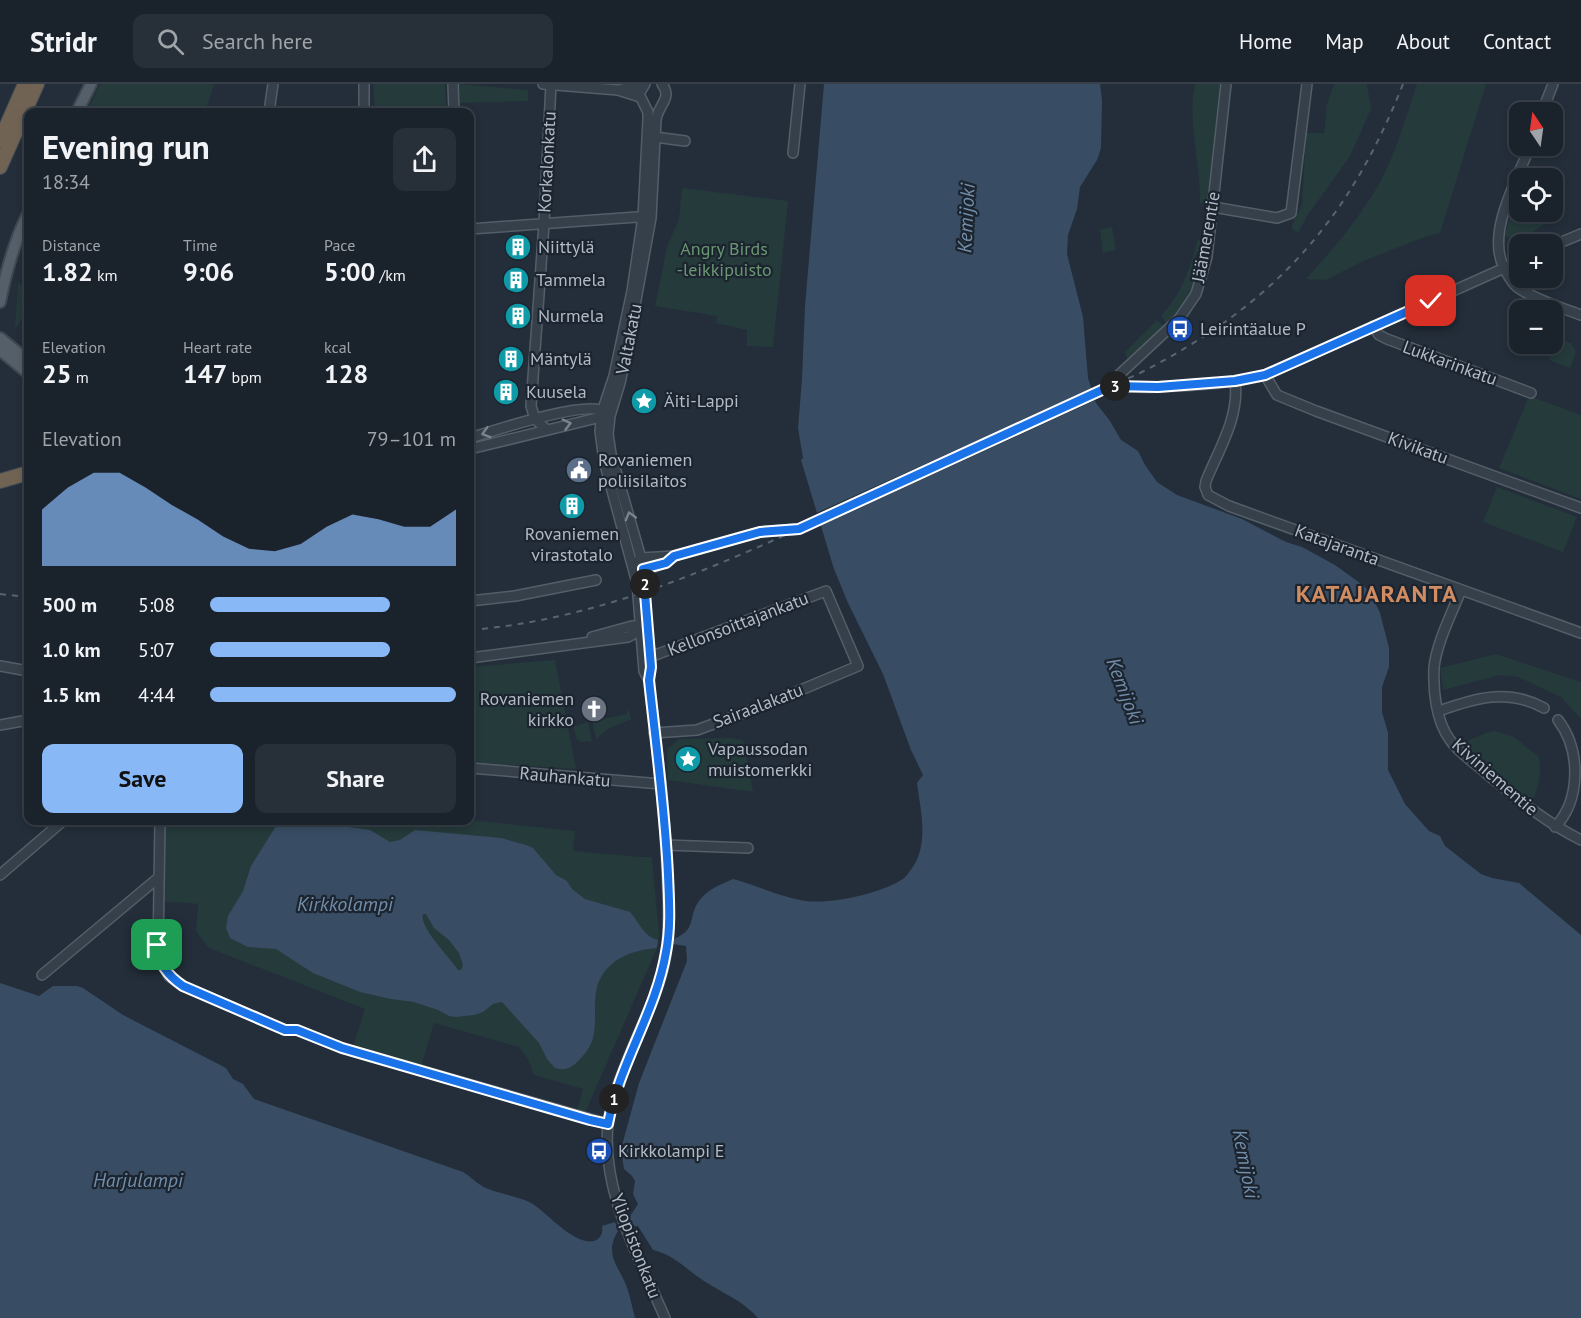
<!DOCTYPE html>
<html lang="en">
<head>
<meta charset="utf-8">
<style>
  :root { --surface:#1a222c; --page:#272f38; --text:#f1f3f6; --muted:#9fa4a9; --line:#383f48; --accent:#88b8f5 }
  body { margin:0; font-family:"PT Sans",sans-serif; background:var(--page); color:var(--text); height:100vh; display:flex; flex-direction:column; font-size:22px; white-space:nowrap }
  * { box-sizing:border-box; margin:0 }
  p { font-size:20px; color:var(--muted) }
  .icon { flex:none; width:33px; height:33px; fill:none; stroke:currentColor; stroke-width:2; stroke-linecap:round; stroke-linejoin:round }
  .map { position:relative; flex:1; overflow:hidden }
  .side { position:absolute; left:24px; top:24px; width:450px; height:717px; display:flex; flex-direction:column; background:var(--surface); border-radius:12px; box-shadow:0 3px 9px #0003,0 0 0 2px var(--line) }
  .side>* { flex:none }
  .needle { width:39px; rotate:347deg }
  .buttons { position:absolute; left:1509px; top:18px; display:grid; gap:12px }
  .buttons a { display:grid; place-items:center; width:54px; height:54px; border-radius:12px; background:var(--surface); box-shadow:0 3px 9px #0003,0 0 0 2px var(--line); font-size:30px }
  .pin { position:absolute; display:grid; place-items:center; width:51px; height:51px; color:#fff; margin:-26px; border-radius:12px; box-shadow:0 3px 9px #0006 }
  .km { position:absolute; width:30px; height:30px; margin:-15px; border-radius:50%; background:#222; color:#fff; font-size:16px; line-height:30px; text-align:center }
  .round { display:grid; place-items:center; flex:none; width:63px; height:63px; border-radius:12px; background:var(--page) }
  .summary { display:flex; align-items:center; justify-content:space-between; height:102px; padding:0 18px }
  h1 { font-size:33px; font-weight:600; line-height:45px }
  .figures { display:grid; grid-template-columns:repeat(3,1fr); gap:9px; height:102px; padding:6px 18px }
  .figures div { display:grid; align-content:center }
  .figures b { font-size:26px; font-weight:600 }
  .figures small { font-size:16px; font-weight:400 }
  .figures p { font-size:16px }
  .chart { height:168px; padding:12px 18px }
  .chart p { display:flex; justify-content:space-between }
  .chart svg { width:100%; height:108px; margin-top:6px; fill:var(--accent); opacity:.7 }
  .button { display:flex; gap:12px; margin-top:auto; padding:12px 18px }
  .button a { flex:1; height:69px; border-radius:12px; background:var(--accent); color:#111; font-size:24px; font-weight:600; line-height:69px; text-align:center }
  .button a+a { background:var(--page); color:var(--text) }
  ul { padding:0 18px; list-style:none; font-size:20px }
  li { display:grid; grid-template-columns:96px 72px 1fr; align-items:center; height:45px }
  li i { height:15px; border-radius:8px; background:var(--accent) }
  header { display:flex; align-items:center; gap:36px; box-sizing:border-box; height:84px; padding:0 30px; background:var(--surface); border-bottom:2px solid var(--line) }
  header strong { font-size:28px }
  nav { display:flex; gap:33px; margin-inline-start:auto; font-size:21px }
  .search { width:420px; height:54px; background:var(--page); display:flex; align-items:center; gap:15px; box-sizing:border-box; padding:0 21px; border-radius:12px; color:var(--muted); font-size:22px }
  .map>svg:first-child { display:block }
  .green { fill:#253a3b }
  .water { fill:#384d63; fill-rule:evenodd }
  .pier { fill:#232e3a }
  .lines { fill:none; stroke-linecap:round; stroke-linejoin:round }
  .minor-casing { stroke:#545e68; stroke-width:12 }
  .major-casing { stroke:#3f4953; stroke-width:14 }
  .highway-casing { stroke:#414b55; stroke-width:16 }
  .minor { stroke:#36404a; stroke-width:9 }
  .major { stroke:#545f6a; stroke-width:10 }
  .highway { stroke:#706353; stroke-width:14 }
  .rail { stroke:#586471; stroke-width:2; stroke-dasharray:6 6; stroke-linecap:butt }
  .oneway { stroke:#7a848e }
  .route-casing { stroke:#fff; stroke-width:12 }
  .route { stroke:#1a73e8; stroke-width:8 }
  .labels { text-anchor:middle; stroke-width:4.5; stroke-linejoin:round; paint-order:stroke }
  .street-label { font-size:18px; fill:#b1bbc6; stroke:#1c252f }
  .poi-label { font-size:18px; fill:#b1bbc6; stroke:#1c252f; text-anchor:start }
  .park-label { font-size:18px; fill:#699771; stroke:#1c252f }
  .water-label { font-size:20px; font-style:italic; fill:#728da9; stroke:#1c252f }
  .district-label { font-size:24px; font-weight:bold; letter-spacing:1.5px; fill:#d18c62; stroke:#1c252f }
</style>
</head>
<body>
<header>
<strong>Stridr</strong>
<div class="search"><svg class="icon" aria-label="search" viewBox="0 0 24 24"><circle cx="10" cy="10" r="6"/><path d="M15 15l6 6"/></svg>Search here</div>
<nav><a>Home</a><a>Map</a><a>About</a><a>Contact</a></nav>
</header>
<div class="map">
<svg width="1581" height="1234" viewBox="0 0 1581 1234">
  <rect width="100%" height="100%" fill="#232e3a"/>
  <g class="green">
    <path d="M100 0H214L205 28H87Z"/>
    <path d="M373 0H445L446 25 375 28Z"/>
    <path d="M459 0 528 6V17L460 19Z"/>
    <path d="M1195 0H1220L1207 120 1200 119C1201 80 1187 38 1195 0Z"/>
    <path d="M1334 0H1367L1371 25 1350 72 1307 132 1298 149 1291 144 1302 120 1306 49H1324L1327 20Z"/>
    <path d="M1417 0H1486L1440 149 1427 152 1363 177 1326 196 1306 195C1333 165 1359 135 1379 100 1396 69 1406 33 1417 0Z"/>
    <path d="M682 104 788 117 773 263 747 262V246L716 239 717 232 655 222 667 163 679 135Z"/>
    <path d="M1514 118 1519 120 1520 128H1539L1556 133 1519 156 1505 152Z"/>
    <path d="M1112 143 1116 166 1103 169 1100 145Z"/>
    <path d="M1198 155 1203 158 1202 165 1196 169 1192 185 1197 186C1199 204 1181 228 1166 239L1161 232C1182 209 1190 185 1198 155Z"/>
    <path d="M18 198 28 207V226L15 245Z"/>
    <path d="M1157 236 1163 241V243L1127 275 1125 268Z"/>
    <path d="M1558 254 1571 259 1576 268 1570 284 1549 276Z"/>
    <path d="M1529 312 1581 331V415L1499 384Z"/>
    <path d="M1497 403 1577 433 1563 468 1483 438Z"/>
    <path d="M1496 570 1581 598V635L1561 613 1518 593 1500 591 1443 606 1440 584Z"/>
    <path d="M555 576 576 685 470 678V583Z"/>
    <path d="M627 627H629L631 635 608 645 596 655 592 637 627 630Z"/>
    <path d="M588 638 592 657 582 658 577 656 573 643Z"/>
    <path d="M1495 647 1514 653 1539 673C1542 689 1539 704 1531 719L1462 659 1489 648Z"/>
    <path d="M730 654 743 656 753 708 668 696 667 665 679 655Z"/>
    <path d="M470 736 575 747 573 767 641 773H652L659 851 657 864 585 1029 577 1027 583 1005 534 991 528 975 519 963 434 939 421 983 353 963 365 925 209 864 196 847 198 820 162 817 164 737Z"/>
  </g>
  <g class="water">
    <path d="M824 0H1100L1102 16 1101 64 1097 76 1080 103 1077 125 1068 151 1067 170 1083 233 1088 294 1096 319 1110 337 1121 356 1138 367 1145 381 1157 398 1177 411 1242 435 1286 458 1302 463 1335 481 1364 502 1371 510 1380 529 1389 564V583L1382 603V628L1388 649V686L1405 720 1429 747 1440 752 1445 762 1481 790 1492 794 1519 799 1581 851V1234H758C742 1216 724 1210 704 1197 687 1186 673 1170 653 1166L638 1142H632L629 1134 638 1120 633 1110 635 1097 632 1092 624 1085 621 1065 639 999 687 877 686 862 673 860 674 855C696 845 688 837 697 820 705 806 720 801 733 795 756 801 777 812 800 816 826 822 880 810 903 795 908 791 916 779 918 773 927 750 920 722 917 699L923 691 911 666 883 590 848 519 834 485 801 376 803 374 798 344 802 295 805 222Z"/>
    <path d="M288 738 320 739 370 746 390 758 400 756 415 746 501 754 526 761 533 764 556 791 567 797 572 805 585 815 630 828C639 838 644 853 658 856L657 864C635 866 614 872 601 893 590 912 599 937 592 957 590 964 584 971 579 976 572 984 565 987 555 984L547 975 539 959 502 918 493 920 483 928 474 931 456 933 449 932 438 926 414 918 391 915 360 908 313 889 276 865 248 863 230 854 226 844 228 832 243 807 251 782 276 742ZM423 830H426L434 844 449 856 459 869 463 881 461 886H458C450 873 419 844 423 830Z"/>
    <path d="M0 899 39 912 53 902H77L83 904 123 931 226 984 233 995 243 1000 254 1015 463 1088C470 1092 475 1098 482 1102 493 1109 516 1111 531 1119 545 1126 579 1168 598 1155 602 1151 603 1147 602 1142L615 1138 618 1147C604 1170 618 1181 626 1201 630 1211 632 1223 635 1234H0Z"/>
  </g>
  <path class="pier" d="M1094 304 1098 315 818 443 814 430Z"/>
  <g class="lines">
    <defs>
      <g id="minor">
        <path d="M364 0V28"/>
        <path d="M453 0 454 28"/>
        <path d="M543 0 618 6 640 13"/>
        <path d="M645 0 639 10 648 28V35L643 133 632 207 614 292 602 328 600 347 604 377 637 499 644 587 649 596C656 659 665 723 667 786 668 812 670 838 667 863 663 902 642 939 628 975 620 995 611 1017 608 1040 601 1108 639 1173 665 1234"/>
        <path d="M620 6 629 3H642"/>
        <path d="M269 28 273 0"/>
        <path d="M1542 28 1553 0"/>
        <path d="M655 53 685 57"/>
        <path d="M1530 62C1517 97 1486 148 1504 184 1508 191 1511 198 1517 203 1534 215 1562 224 1581 231"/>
        <path d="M793 69 800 0"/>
        <path d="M1213 123 1277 134 1291 129 1307 0"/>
        <path d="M470 145 637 133 648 134"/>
        <path d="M1552 162 1581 150"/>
        <path d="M1373 242 1379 251 1387 255 1531 309"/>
        <path d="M1265 291 1277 311 1316 327 1581 424"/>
        <path d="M1235 297C1240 332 1219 365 1206 397L1205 403 1208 411 1229 422 1581 549"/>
        <path d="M1106 303 1179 235 1196 210 1207 173 1226 0"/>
        <path d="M547 346 535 335 531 322 544 140 551 0"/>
        <path d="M470 354C493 347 588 315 606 328"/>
        <path d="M470 365 605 332"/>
        <path d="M633 481 641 474 674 472 760 448 799 445 1104 305C1121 301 1138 304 1155 303 1191 302 1230 300 1265 291L1520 177"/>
        <path d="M638 483C649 488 665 479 674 472"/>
        <path d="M1461 506C1452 529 1436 560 1434 584 1433 607 1436 637 1450 656 1459 669 1475 679 1487 690 1518 715 1545 738 1581 756"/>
        <path d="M470 517 515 512 596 496"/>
        <path d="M592 553 632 542H646"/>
        <path d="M650 573 826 507 858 582 765 621 697 646 654 649"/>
        <path d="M470 574 628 553 643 545"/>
        <path d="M0 582 28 587"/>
        <path d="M649 596 651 583 641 474 611 370 608 350 610 332 620 299 627 265 651 134 656 36C658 21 673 14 662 0"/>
        <path d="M1439 627C1475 614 1508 604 1544 624"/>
        <path d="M0 641 28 636"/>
        <path d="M470 684 661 700"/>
        <path d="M160 736 158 871 169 892 183 902 285 946H297L342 964 608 1040"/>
        <path d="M1555 743C1581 716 1581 666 1558 636"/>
        <path d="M666 761 748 764"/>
        <path d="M0 791 64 736"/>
        <path d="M42 891 158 794"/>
      </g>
      <g id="major">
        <path d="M77 28 91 0"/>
        <path d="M0 218C6 187 14 158 28 130"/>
        <path d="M0 254 28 277"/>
        <path d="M0 266 28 289"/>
      </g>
      <g id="highway">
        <path d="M0 57 25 0"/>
        <path d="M0 83 37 0"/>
        <path d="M0 397 28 389"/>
      </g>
    </defs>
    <use href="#minor" class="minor-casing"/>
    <use href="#major" class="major-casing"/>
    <use href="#highway" class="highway-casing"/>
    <use href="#minor" class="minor"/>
    <use href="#major" class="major"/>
    <use href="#highway" class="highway"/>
    <g class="rail">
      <path d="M0 510 28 513"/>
      <path d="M470 546C606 535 729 477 851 421 948 377 1044 333 1140 289 1273 221 1348 139 1403 0"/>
    </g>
  </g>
  <defs><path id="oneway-chevron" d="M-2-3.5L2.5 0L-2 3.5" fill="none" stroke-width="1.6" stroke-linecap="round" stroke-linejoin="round" transform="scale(1.5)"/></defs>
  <g class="oneway">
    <use href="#oneway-chevron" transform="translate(567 340) rotate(-15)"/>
    <use href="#oneway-chevron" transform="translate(486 349) rotate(164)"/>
    <use href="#oneway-chevron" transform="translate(630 432) rotate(-106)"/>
  </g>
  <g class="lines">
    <defs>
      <path id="route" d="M157 861C159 880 167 891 183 902L285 946H297L342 964 590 1036 608 1040C619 980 656 928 666 868 671 843 669 816 668 791 665 726 656 661 649 596L651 583 643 485 666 479 674 472 760 448 799 445 1104 305 1115 302 1158 303 1235 297 1265 291 1431 217"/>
    </defs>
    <use href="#route" class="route-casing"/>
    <use href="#route" class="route"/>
  </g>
  <defs>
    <symbol id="building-disc" viewBox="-11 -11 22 22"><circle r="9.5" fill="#0f9aa8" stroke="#1c252f"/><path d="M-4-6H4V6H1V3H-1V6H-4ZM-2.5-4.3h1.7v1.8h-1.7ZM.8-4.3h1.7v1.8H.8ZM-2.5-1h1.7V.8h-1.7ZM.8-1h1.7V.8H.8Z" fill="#fff"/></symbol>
    <symbol id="bus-disc" viewBox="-11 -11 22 22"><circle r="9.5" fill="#1a4fb4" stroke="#1c252f"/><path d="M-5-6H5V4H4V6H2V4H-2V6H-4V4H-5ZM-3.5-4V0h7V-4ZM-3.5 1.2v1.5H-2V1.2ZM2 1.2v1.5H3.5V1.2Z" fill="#fff"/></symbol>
    <symbol id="sight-disc" viewBox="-11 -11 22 22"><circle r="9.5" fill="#0f9aa8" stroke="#1c252f"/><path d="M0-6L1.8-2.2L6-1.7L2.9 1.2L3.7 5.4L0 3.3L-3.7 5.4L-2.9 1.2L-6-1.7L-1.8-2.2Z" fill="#fff"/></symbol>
    <symbol id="civic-disc" viewBox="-11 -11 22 22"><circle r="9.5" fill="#5c6f8a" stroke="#1c252f"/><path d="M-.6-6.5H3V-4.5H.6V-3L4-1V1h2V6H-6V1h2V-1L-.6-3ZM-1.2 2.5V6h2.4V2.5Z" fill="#fff"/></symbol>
    <symbol id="church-disc" viewBox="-11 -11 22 22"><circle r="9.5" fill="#6b7280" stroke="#1c252f"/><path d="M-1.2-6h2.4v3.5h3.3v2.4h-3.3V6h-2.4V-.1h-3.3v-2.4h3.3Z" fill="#fff"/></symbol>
  </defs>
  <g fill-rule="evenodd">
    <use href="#building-disc" x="503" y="148" width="30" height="30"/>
    <use href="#building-disc" x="501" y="181" width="30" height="30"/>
    <use href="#building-disc" x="503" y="217" width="30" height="30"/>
    <use href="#bus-disc" x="1165" y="230" width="30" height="30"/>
    <use href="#building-disc" x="496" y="260" width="30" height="30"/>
    <use href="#building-disc" x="491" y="293" width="30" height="30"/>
    <use href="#sight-disc" x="629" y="302" width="30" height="30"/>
    <use href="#civic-disc" x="564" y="371" width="30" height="30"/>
    <use href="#building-disc" x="557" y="407" width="30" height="30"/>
    <use href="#church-disc" x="579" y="610" width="30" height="30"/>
    <use href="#sight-disc" x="673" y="660" width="30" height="30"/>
    <use href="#bus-disc" x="584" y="1052" width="30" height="30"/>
  </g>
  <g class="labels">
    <g class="street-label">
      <text transform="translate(547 78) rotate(-87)" y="6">Korkalonkatu</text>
      <text transform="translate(1206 153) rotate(-80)" y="6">Jäämerentie</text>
      <text transform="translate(629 255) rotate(-79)" y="6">Valtakatu</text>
      <text transform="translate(1450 279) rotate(20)" y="6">Lukkarinkatu</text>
      <text transform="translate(1418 364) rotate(20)" y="6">Kivikatu</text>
      <text transform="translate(1337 461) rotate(20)" y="6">Katajaranta</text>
      <text transform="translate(738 540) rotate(-21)" y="6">Kellonsoittajankatu</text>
      <text transform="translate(758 622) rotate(-21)" y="6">Sairaalakatu</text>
      <text transform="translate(565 693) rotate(5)" y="6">Rauhankatu</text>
      <text transform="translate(1495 693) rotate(41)" y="6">Kiviniementie</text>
      <text transform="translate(636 1162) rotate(69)" y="6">Yliopistonkatu</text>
    </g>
    <g class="poi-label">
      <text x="538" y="169">Niittylä</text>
      <text x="536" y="202">Tammela</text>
      <text x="538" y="238">Nurmela</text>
      <text x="1200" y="251">Leirintäalue P</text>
      <text x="530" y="281">Mäntylä</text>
      <text x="526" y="314">Kuusela</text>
      <text x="664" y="323">Äiti-Lappi</text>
      <text x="598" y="382">Rovaniemen<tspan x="598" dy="21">poliisilaitos</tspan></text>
      <text x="572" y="456" text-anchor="middle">Rovaniemen<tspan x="572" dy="21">virastotalo</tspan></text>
      <text x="574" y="621" text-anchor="end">Rovaniemen<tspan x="574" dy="21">kirkko</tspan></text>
      <text x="708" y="671">Vapaussodan<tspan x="708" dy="21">muistomerkki</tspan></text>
      <text x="618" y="1073">Kirkkolampi E</text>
    </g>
    <g class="park-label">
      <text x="724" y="171">Angry Birds<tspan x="724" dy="21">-leikkipuisto</tspan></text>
    </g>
    <g class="water-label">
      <text transform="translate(966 134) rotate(-87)" y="7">Kemijoki</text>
      <text transform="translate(1125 607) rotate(69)" y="7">Kemijoki</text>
      <text x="345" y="827">Kirkkolampi</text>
      <text transform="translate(1246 1080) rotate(79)" y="7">Kemijoki</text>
      <text x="138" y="1103">Harjulampi</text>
    </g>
    <g class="district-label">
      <text x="1377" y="518">KATAJARANTA</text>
    </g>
  </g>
</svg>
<div class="buttons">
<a><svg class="needle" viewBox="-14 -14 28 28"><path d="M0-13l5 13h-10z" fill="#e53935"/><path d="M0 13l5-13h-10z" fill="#9fa4a9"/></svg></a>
<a><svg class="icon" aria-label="locate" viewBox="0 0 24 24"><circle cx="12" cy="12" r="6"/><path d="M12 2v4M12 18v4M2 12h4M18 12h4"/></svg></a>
<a>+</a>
<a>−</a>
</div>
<div class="pin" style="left:157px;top:861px;background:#1e9e55"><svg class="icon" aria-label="arrive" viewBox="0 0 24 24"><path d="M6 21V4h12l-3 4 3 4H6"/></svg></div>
<div class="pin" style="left:1431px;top:217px;background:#d93025"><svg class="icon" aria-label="check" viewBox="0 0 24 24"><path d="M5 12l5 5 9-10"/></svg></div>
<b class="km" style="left:614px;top:1015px">1</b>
<b class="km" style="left:645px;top:500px">2</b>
<b class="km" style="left:1115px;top:302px">3</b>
<section class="side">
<div class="summary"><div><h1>Evening run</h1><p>18:34</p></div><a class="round"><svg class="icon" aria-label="share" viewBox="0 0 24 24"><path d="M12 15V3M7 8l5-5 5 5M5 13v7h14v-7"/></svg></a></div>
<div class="figures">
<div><p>Distance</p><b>1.82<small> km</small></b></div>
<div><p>Time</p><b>9:06</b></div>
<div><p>Pace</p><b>5:00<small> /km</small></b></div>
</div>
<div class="figures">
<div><p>Elevation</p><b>25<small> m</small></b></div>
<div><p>Heart rate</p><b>147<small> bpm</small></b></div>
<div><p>kcal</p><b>128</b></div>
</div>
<div class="chart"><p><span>Elevation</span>79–101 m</p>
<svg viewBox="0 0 160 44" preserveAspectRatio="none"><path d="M0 44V21L10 12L20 6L30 6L40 12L50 19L60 25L70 32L80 37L90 38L100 35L110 28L120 23L130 25L140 28L150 28L160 21V44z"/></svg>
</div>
<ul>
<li><b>500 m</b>5:08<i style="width:73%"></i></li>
<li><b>1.0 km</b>5:07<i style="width:73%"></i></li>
<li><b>1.5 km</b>4:44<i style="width:100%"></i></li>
</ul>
<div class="button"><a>Save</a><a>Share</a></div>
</section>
</div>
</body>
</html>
